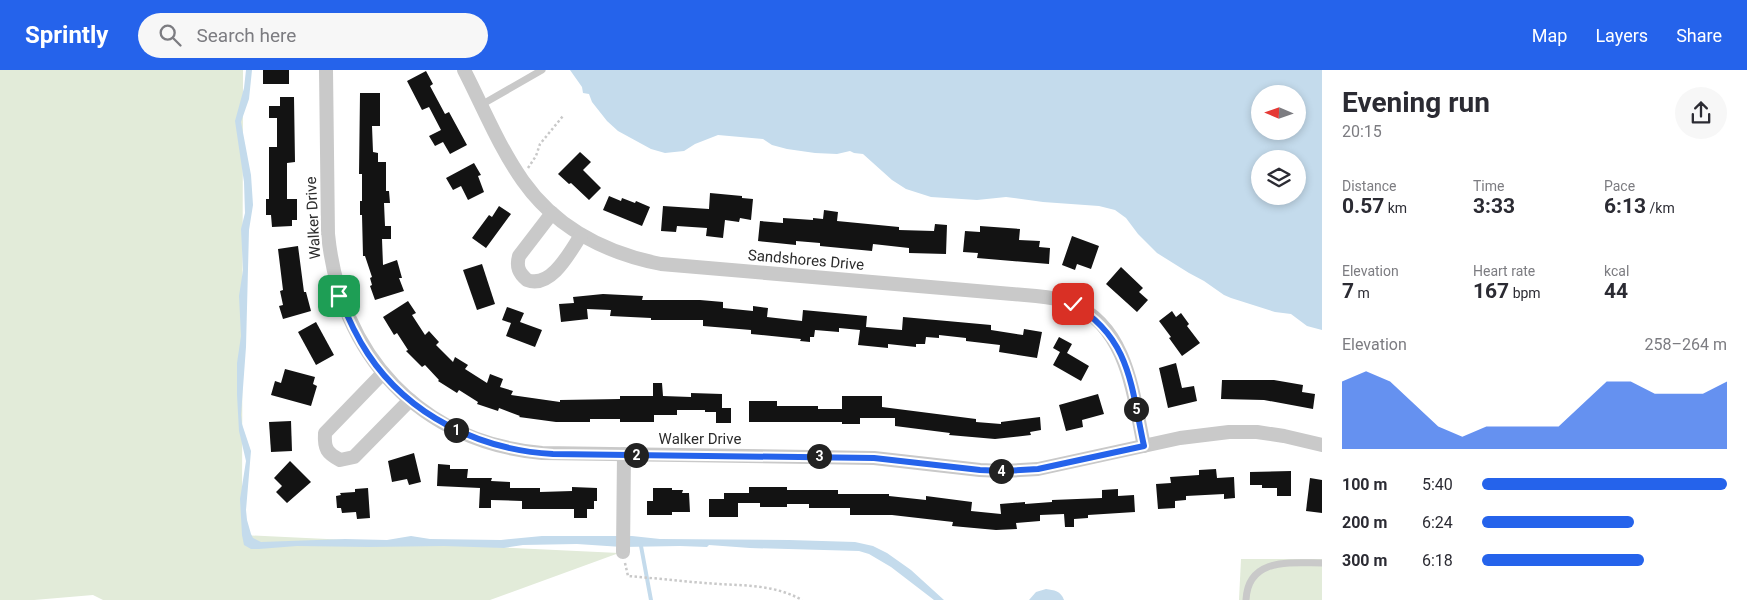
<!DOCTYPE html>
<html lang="en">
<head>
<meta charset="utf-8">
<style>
  :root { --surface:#fff; --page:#f7f7f7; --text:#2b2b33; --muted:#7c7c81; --accent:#2563eb }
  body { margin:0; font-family:Roboto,sans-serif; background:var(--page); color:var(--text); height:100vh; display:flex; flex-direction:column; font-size:19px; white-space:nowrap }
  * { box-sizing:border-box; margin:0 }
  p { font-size:16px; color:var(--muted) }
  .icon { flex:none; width:28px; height:28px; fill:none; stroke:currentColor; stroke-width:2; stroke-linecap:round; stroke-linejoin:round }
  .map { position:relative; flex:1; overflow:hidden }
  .sheet { display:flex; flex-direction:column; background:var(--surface); width:425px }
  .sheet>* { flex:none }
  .needle { width:32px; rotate:272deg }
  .controls { position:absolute; left:1251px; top:15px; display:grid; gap:10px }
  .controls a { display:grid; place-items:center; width:55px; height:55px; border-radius:50%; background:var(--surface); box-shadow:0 2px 8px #0003; font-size:25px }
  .pin { position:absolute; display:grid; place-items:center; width:42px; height:42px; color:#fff; margin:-21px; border-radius:10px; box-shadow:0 2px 8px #0006 }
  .km { position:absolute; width:25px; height:25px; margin:-12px; border-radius:50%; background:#222; color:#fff; font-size:14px; line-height:25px; text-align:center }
  .round { display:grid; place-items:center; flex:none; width:52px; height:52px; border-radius:26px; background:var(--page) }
  .overview { display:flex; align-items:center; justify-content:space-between; height:85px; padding:0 20px }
  h1 { font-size:28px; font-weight:700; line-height:38px }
  .stats { display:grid; grid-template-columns:repeat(3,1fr); gap:8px; height:85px; padding:5px 20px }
  .stats div { display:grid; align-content:center }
  .stats b { font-size:21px; font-weight:700 }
  .stats small { font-size:14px; font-weight:400 }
  .stats p { font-size:14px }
  .chart { height:140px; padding:10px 20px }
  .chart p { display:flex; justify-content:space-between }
  .chart svg { width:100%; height:90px; margin-top:5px; fill:var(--accent); opacity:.7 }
  ul { padding:0 20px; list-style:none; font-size:16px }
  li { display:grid; grid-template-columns:80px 60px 1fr; align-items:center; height:38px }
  li i { height:12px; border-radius:6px; background:var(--accent) }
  header { display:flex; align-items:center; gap:30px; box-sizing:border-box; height:70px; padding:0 25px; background:var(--accent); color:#fff }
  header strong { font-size:24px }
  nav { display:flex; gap:28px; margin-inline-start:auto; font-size:18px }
  .search { width:350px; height:45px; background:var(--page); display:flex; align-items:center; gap:12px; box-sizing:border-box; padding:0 18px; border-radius:28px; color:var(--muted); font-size:19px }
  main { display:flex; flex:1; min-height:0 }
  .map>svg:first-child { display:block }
  .green { fill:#e2ebd9 }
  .water { fill:#c4dbec; fill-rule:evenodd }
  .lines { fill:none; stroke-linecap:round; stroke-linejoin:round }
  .stream { stroke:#c4dbec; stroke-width:4 }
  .building { fill:#131313 }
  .path { stroke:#c9c9c9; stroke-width:2.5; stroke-dasharray:2.5 2.5; stroke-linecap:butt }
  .lane { stroke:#c9c9c9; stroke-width:7 }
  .street { stroke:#c9c9c9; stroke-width:14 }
  .route-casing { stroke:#fff; stroke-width:10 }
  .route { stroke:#2563eb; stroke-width:6 }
  .labels { text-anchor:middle; stroke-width:5; stroke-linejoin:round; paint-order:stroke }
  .street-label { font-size:15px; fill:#2c2c2c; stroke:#fff }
</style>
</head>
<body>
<header>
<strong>Sprintly</strong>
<div class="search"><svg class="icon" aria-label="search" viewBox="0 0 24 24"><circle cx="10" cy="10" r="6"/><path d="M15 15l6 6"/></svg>Search here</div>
<nav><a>Map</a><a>Layers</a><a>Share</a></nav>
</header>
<main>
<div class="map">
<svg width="1322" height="530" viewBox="0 0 1322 530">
  <rect width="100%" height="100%" fill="#fff"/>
  <g class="green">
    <path d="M0 0H243L242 465 619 483 490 530H103L93 525 34 530H0Z"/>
    <path d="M1241 489H1322V530H1239Z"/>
  </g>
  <g class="water">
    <path d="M246 0H252L249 29 241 52 251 105 253 135 249 160 246 277 241 345 242 354 251 381 246 440 247 450 251 464 253 468 261 472 345 469 387 470 411 466 430 469 501 470 542 466H632L660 469 789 470 855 472 873 476 887 483 911 500 944 530H934L891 497 869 484 859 481 750 478 709 475 707 477 680 476 622 477 577 474 523 475 504 478 444 476 369 477 297 476 259 479H251L244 475 242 465 240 429 246 391 239 361 237 325V293L241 266 239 226 243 200 241 159 245 143 244 112 235 51 244 18Z"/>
    <path d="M570 0H1322V260L1307 256 1291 244 1275 242 1231 228 1224 225 1204 211 1189 203 1157 183 1138 164 1126 148 1115 140 1099 136 1043 132 1006 127 977 130 931 127 906 119 892 110 863 84 854 83 850 81 837 84 815 83 787 79 772 75 763 69 718 65 695 74 684 81 665 83 651 79 618 61 607 51 592 32 589 24 583 23 582 17ZM1260 24H1298V61H1260ZM1260 89H1298V126H1260Z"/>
    <path d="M1046 519C1054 520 1061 521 1064 530H1029L1036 522Z"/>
  </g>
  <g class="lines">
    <path class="stream" d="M641 476 651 530"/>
  </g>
  <g class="building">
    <rect x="263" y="0" width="26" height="14"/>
    <path d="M426 1 433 14 430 16 445 44 449 42 467 75 450 84 443 72 435 76 429 66 441 60 429 37 422 40 407 11Z"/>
    <path d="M360 23H380V56H372L373 82 378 83V92H386V121H389L390 133H384L385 156H391V169H382L383 195 397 190 402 208H399L404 221 375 230 370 216 372 215 370 208 372 207 365 186H363L362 145H360V131H362V104H359Z"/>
    <path d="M280 27H294L295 92 287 93V129H297V150H292V156L272 157 271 145H266V129H269V77H277V48H269V36H280Z"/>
    <path d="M580 82 591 92 583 100 601 118 589 130 571 113 569 114 558 104Z"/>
    <path d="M474 93 481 105 478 106 484 122 468 130 461 116 453 120 446 108Z"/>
    <path d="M710 123 742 126V128L753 129 751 150 740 148 739 152 725 150 723 168 706 166 707 158 677 156 676 162 661 161 663 136 709 139Z"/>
    <path d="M609 126 621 131 622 128 635 133 636 131 650 137 642 156 603 140Z"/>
    <path d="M499 136 511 144 486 178 472 168 489 145 492 147Z"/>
    <path d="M824 140 838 142 837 151 899 157V160L934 161 935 154 947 155 946 184 909 183V178L873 174 872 181 820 176V173L796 171V175L758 171 760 151 783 153V148L813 150V148L823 149Z"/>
    <path d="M980 156 1020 159 1019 170 1040 171 1039 177 1050 178 1049 194 977 188 978 183 963 182 965 161 980 162Z"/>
    <path d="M1072 166 1099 176 1091 199 1077 194 1075 200 1062 195Z"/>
    <path d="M298 176 304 222H306L311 241 283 249 279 236 283 235 280 221 283 220 278 179Z"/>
    <path d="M482 194 495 234 477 240 463 200Z"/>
    <path d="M1121 197 1143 218 1139 222 1148 230 1137 242 1106 214Z"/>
    <path d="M603 224 643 226 642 230H700L723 232V238L753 241V236L768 238 767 247 802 251 803 240 867 246 866 257 902 260 903 247 991 255V260L1023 265 1024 259 1042 262 1037 288 999 282 1000 275 966 271V268L939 265V268L926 267 925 274H916V277L888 274V278L858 275 860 260 839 258V262L815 260 814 267H810V272L800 271 801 269 751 264V260L703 256V250H651V248L610 246 611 240 587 239 588 249 561 252 559 234 574 233 573 227Z"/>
    <path d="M408 231 416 243 412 245 425 265 429 261 439 272 436 275 453 292 455 287 468 295 465 299 487 313 490 304 503 309 500 317 513 321 511 325 560 332V330L620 329V326H653V313H662L663 326 691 327V323L722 324V338H731V353H716V342H705V340H677V345H654V352H620V349H590V352H556L519 347 520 346 499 338 498 341 477 334 478 332 459 320 457 323 438 311 439 310 425 295 422 297 406 281 408 280 397 263 394 265 383 247Z"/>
    <path d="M507 237 524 243 520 252 542 260 535 277 506 266 511 253 502 250Z"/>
    <path d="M1172 241 1176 247 1181 243 1189 254 1187 256 1200 273 1182 286 1169 268 1171 267 1159 251Z"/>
    <path d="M316 252 334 285 316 295 298 262Z"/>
    <path d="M1059 267 1072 274 1067 283 1089 296 1081 311 1053 295 1060 282 1053 278Z"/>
    <path d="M1176 293 1182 318 1194 316 1197 331 1168 338 1159 298Z"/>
    <path d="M285 299 315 307 313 314 317 316 311 336 271 325 275 311 281 313Z"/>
    <path d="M1222 310H1274L1303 315 1302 322 1315 324 1313 339 1264 330 1221 329Z"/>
    <path d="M1098 324 1104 344 1082 350 1083 357 1066 361 1059 335Z"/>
    <path d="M842 326H882V337L976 349V352L1001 354V352L1040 347 1041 360 1030 362 1031 365 995 369 949 365 950 363 895 356V348H860V354H842V352H749V331H777V336H818V339H842Z"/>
    <path d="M291 351 292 381 271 382 269 352Z"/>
    <path d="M414 383 421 412 409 415 407 409 392 412 388 391Z"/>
    <path d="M290 391 311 412 287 433 276 422 282 416 274 408Z"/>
    <path d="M438 394 450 395V399H468L467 408H492L491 411 510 412V418H540V422L572 421V417L597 418V431H594V439H587V448H574V439H522V431L491 430V438H479L480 418 437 416Z"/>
    <path d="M1216 399 1217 408 1234 407 1235 428 1224 429V424L1186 426V430L1175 431V438L1158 439 1156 414 1171 413 1170 407 1199 405V400Z"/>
    <path d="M1291 401V426H1277V418H1262V415H1250V402Z"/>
    <path d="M1310 408 1322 410V443L1306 441Z"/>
    <path d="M749 417H787V420H838V424H889V426L926 430V426L972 432 971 441 1001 444 1000 434 1025 432V434L1052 432V430L1102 428V420L1118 419V426L1134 425 1135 442 1088 445V448L1074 449V457H1065L1064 444 1040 445V451L1016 453 1017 459 996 460 952 456 953 452 892 445H850V438H809V434H787V437H760V433H738V447H709V429H724V423H749Z"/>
    <path d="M368 418 370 448 357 449 356 442 342 443 341 438H337L336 426 341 425 340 423 355 422V419Z"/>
    <path d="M653 418H672V420H683L682 423H689L690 442H672V445H647V431H653Z"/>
  </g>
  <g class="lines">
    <g class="path">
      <path d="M528 98 536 86 540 74 563 46"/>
      <path d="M625 493 628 506C653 508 679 511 705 513 738 516 772 513 802 530"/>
    </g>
    <g class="lane">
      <path d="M481 35 542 0"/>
      <path d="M1246 530C1248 487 1291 493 1322 493"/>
    </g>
    <g class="street">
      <path d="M326 0 328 164C340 285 420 372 542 383L874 388 980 400 1003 401 1038 399 1180 368 1229 362H1257L1284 366 1322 375"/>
      <path d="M464 0C483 37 499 77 523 111 557 159 605 183 661 194L1036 226C1048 227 1061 229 1073 234 1128 258 1133 325 1144 376"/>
      <path d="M552 143 519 186C516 197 519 203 527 210 551 219 570 182 581 165"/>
      <path d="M383 303 325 363C324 379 327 383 340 390L354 387 410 330"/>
      <path d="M623 482 624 384"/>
    </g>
  </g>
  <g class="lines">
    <defs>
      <path id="route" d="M339 226C347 246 356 266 368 284 409 346 480 380 553 384L874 388 980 400 1003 401 1038 399 1144 376C1131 317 1131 268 1073 234"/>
    </defs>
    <use href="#route" class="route-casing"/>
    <use href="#route" class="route"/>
  </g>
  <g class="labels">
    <g class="street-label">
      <text transform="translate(313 148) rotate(-93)" y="5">Walker Drive</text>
      <text transform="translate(806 190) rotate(5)" y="5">Sandshores Drive</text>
      <text x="700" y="374">Walker Drive</text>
    </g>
  </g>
</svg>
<div class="controls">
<a><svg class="needle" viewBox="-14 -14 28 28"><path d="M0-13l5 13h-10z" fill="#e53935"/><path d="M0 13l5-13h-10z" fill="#7c7c81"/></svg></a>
<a><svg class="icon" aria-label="layers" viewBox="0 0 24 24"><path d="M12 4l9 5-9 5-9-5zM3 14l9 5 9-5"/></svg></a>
</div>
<div class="pin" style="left:339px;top:226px;background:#1e9e55"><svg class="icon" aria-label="arrive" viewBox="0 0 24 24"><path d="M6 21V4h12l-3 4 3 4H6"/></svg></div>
<div class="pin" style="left:1073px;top:234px;background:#d93025"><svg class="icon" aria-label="check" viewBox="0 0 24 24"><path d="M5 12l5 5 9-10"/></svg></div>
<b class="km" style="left:456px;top:360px">1</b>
<b class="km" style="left:636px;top:385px">2</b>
<b class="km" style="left:819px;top:386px">3</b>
<b class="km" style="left:1001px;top:401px">4</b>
<b class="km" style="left:1136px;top:339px">5</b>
</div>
<section class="sheet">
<div class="overview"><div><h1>Evening run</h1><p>20:15</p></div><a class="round"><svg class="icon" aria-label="share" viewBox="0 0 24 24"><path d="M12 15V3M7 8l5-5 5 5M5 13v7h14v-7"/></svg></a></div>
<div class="stats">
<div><p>Distance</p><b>0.57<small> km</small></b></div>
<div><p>Time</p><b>3:33</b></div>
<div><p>Pace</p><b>6:13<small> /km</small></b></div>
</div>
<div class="stats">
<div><p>Elevation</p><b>7<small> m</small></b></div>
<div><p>Heart rate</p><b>167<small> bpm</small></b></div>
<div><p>kcal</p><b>44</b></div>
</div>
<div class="chart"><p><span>Elevation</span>258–264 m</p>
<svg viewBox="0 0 160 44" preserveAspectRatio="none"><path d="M0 44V11L10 6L20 11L30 22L40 33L50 38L60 33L70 33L80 33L90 33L100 22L110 11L120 11L130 17L140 17L150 17L160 11V44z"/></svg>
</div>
<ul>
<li><b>100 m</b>5:40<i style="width:100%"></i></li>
<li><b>200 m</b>6:24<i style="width:62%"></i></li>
<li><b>300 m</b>6:18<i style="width:66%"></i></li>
</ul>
</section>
</main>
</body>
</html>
